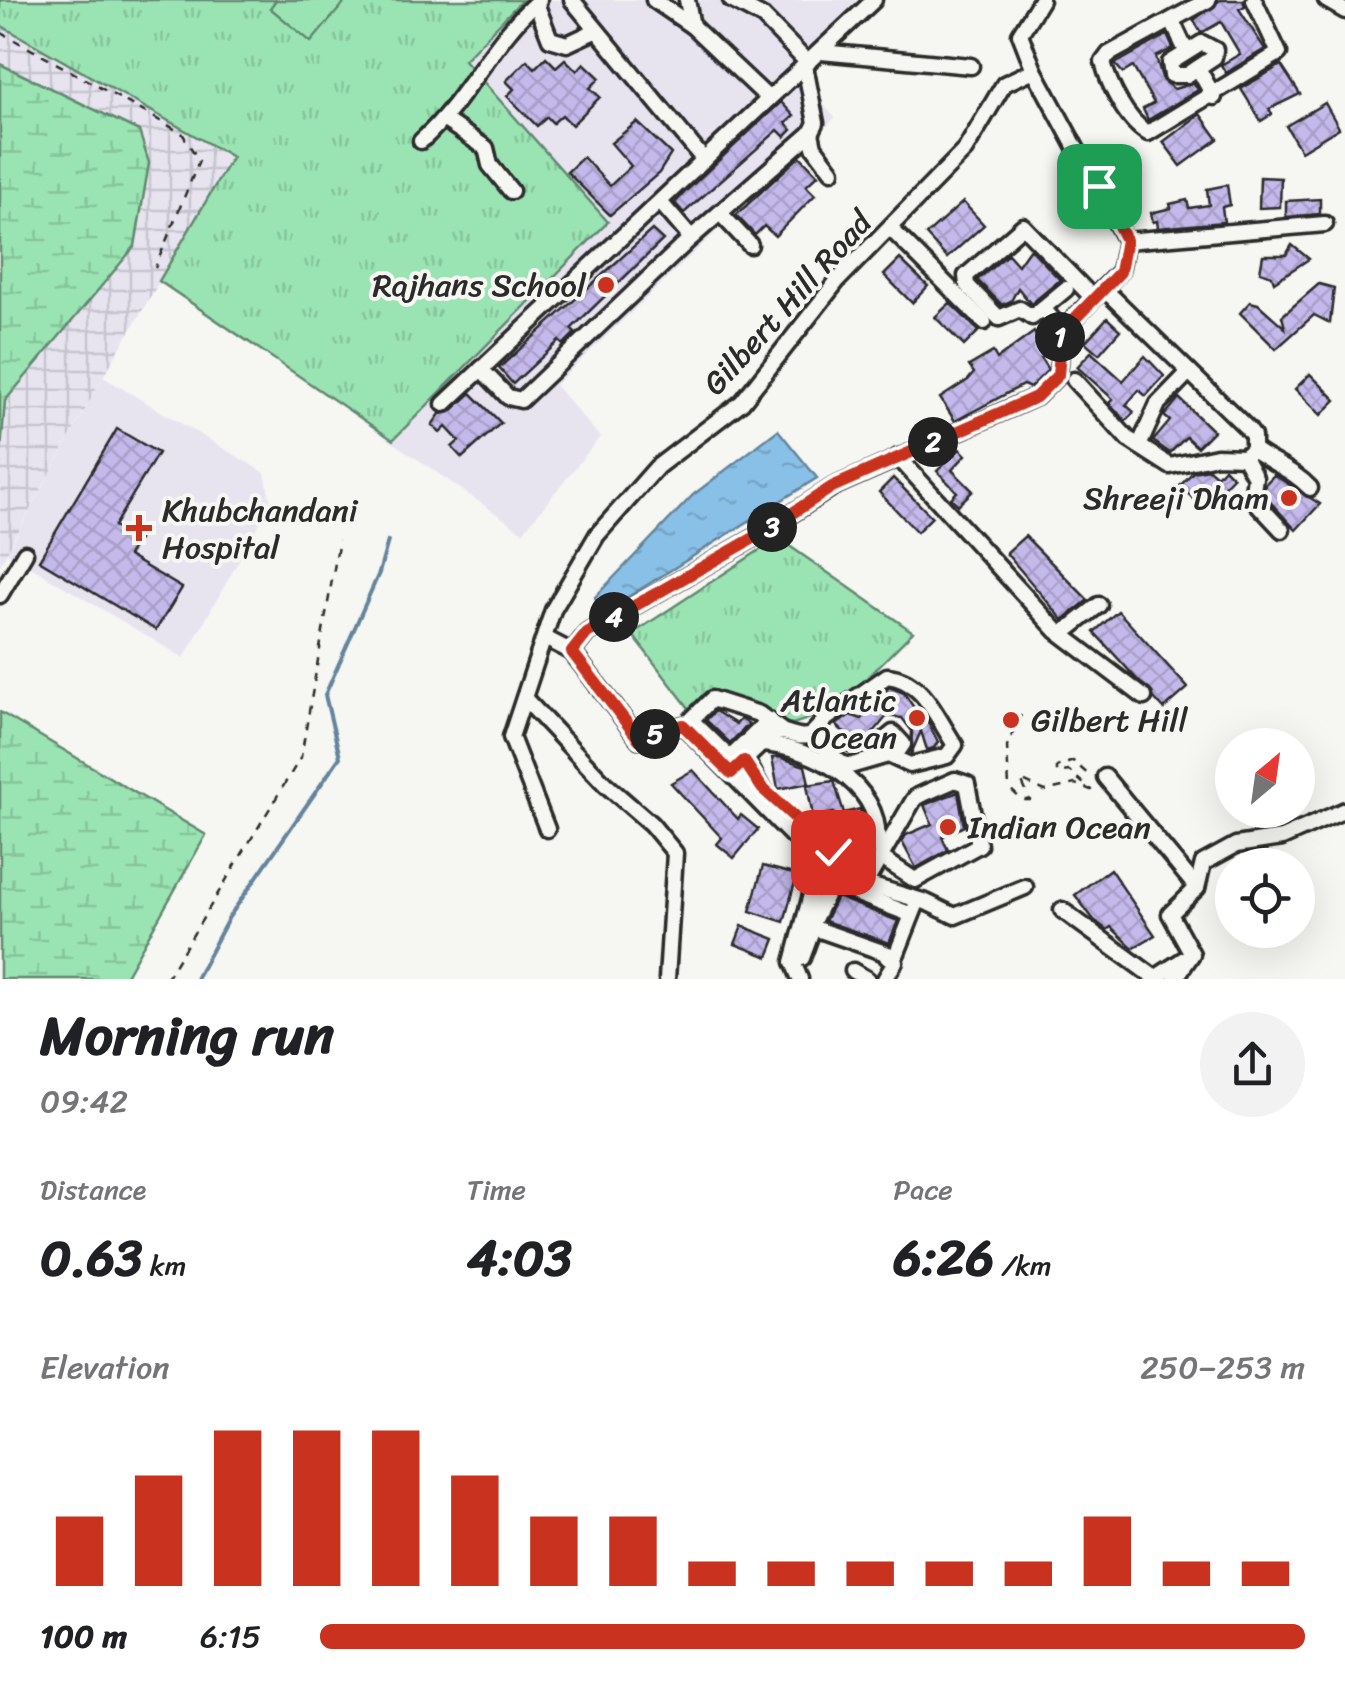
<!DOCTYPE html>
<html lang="en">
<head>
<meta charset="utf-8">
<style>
  :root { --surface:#fff; --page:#f2f2f2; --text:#202124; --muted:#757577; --accent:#c8321e }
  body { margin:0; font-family:Sriracha,sans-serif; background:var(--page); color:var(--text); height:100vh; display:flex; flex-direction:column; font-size:38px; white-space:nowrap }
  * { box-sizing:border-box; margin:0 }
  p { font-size:32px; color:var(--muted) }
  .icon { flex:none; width:55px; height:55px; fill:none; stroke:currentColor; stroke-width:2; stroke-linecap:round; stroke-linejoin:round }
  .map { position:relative; height:979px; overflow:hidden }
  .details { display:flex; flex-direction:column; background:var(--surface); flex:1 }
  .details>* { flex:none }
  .needle { width:65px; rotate:29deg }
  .buttons { position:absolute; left:1215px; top:728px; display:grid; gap:20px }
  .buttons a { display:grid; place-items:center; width:100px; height:100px; border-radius:50%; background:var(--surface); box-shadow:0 10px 40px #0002; font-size:50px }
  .pin { position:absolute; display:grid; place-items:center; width:85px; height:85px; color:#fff; margin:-42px; border-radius:20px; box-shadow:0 5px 15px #0006 }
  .km { position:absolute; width:50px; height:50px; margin:-25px; border-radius:50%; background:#222; color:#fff; font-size:28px; line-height:50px; text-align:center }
  .round { display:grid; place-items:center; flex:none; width:105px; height:105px; border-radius:52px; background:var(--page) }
  .overview { display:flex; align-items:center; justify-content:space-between; height:170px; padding:0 40px }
  h1 { font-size:55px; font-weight:800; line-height:75px }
  .metrics { display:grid; grid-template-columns:repeat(3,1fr); gap:15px; height:170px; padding:10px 40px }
  .metrics div { display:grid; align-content:center }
  .metrics b { font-size:50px; font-weight:800 }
  .metrics small { font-size:28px; font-weight:400 }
  .metrics p { font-size:28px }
  .chart { height:280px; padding:20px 40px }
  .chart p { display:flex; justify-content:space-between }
  .chart svg { width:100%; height:180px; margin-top:10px; stroke:var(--accent); stroke-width:6 }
  ul { padding:0 40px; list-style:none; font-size:32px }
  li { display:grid; grid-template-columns:160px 120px 1fr; align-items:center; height:75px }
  li i { height:25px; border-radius:12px; background:var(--accent) }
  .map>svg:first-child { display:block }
  .built { fill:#e7e4f0 }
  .industrial { fill:url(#industrial-grid) }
  .wetland { fill:url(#wetland-marsh); stroke:#62886f; stroke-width:2.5 }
  .park { fill:url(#park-tufts); stroke:#62886f; stroke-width:2.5 }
  .pitch { fill:#9ae4b3; stroke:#62886f; stroke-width:2.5 }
  .water { fill:url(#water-ripples); stroke:#63849c; stroke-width:2.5 }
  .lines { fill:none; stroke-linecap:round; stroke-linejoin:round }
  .stream { stroke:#63849c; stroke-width:4 }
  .building { fill:url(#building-cross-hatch); stroke:#2b2b2b; stroke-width:2.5 }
  .minor-casing { stroke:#2b2b2b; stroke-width:21 }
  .path { stroke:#2b2b2b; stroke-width:2.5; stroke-dasharray:8 8; stroke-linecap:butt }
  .minor { stroke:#f6f6f2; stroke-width:14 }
  .route-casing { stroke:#fff; stroke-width:20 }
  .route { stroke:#c8321e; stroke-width:12 }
  .poi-dot { fill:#c8321e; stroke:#f6f6f2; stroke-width:4 }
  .labels { text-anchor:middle; stroke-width:8; stroke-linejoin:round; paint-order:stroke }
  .poi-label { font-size:32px; fill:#2b2b2b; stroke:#f6f6f2; text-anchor:end }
  .street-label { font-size:32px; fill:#2b2b2b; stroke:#f6f6f2 }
</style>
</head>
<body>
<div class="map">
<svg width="1345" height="979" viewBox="0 0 1345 979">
  <defs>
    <pattern id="industrial-grid" width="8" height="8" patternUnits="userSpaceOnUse" patternTransform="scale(2.5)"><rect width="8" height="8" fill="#e7e4f0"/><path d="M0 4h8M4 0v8" fill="none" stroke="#c6c4ce"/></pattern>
    <pattern id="wetland-marsh" width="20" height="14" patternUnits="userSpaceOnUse" patternTransform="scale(2.5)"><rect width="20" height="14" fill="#9ae4b3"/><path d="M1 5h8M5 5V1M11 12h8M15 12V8" fill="none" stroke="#85c49a"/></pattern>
    <pattern id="park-tufts" width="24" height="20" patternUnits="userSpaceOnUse" patternTransform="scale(2.5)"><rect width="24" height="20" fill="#9ae4b3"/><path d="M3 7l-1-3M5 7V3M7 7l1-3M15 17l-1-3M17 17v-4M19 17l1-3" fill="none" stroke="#85c49a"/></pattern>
    <pattern id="water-ripples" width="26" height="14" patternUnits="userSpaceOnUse" patternTransform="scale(2.5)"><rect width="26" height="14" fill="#89c0e7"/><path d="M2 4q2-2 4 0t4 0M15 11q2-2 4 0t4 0" fill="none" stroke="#76a5c6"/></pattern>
    <pattern id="building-cross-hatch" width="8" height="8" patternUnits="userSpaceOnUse" patternTransform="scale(2.5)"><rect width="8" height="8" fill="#c4b9eb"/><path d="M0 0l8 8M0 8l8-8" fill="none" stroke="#a99fca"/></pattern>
  </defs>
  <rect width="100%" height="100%" fill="#f6f6f2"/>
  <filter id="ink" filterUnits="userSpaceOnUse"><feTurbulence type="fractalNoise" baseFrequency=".01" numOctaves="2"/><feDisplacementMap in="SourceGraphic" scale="20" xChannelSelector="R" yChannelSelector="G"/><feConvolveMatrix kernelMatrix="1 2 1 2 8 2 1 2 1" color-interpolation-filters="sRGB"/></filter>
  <g filter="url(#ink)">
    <g class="built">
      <path d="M0 0H857L791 66 835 118 555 385 600 437 523 532 159 281 232 157 0 25Z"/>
      <path d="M103 377 265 473 271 503 184 658 7 553Z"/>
    </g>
    <path class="industrial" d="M0 25 233 157 103 377 0 565Z"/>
    <g class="wetland">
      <path d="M0 64 139 131 149 163 135 246 5 401 0 464Z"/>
      <path d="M0 712 206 835 124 979H0Z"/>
    </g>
    <g class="park">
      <path d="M0 0H522L464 60 608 222 393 440 159 281 232 157 0 25Z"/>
      <path d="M778 538 913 632 835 710 793 724 703 705 692 712 632 634Z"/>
    </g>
    <path class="pitch" d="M276 0H340L344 3 311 42 270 8Z"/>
    <path class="water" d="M778 430 817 478 601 614 595 597 693 495Z"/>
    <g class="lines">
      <path class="stream" d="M196 979 229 917 340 757 325 695 379 573 388 541"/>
    </g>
    <g class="building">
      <path d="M1220 0H1243L1245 6 1239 9 1265 49 1226 73 1221 65 1240 54 1221 22 1201 33 1194 20Z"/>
      <path d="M1167 35 1173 48 1156 57 1163 81 1174 89 1194 83 1198 90 1148 120 1143 109 1154 103 1133 67 1123 73 1115 64Z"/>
      <path d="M546 57 556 67 565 59 577 71 584 63 600 78 590 88 600 97 572 125 562 115 553 123 547 117 537 126 507 96 514 89 506 81 527 60 535 68Z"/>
      <path d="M1281 65 1300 94 1269 109 1272 114 1261 121 1241 89Z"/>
      <path d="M781 102 794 116 786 123 792 130 785 137 778 130 684 213 675 203 686 191Z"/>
      <path d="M1325 103 1339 128 1301 151 1286 126Z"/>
      <path d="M1200 114 1218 139 1181 166 1163 142Z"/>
      <path d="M637 122 671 154 659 173 610 215 567 172 583 157 610 186 631 166 611 143Z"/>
      <path d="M800 156 818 175 806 186 815 195 775 236 764 226 755 235 736 215Z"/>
      <path d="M1260 177 1281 178 1280 207 1259 208Z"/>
      <path d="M1227 185 1230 205 1222 207 1224 222 1158 228 1157 221 1153 222 1151 213 1171 208 1170 204 1187 200 1189 208 1209 205 1207 189Z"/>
      <path d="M1320 199V214L1286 217V201Z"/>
      <path d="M963 202 984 225 947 258 926 235Z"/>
      <path d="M652 230 663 240 571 329 575 333 563 345 559 341 513 384 499 368Z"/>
      <path d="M1292 245 1309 259 1274 282 1272 276 1260 272 1263 255H1286Z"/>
      <path d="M1030 248 1060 280 1031 304 1018 288 1011 301 1002 305 977 280 1008 254 1018 265Z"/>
      <path d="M900 259 928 286 912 303 884 275Z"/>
      <path d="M1319 284 1334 288 1330 323 1314 315 1276 349 1240 313 1250 302 1258 304 1285 328 1282 316Z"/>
      <path d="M950 303 979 331 964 346 935 317Z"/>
      <path d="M1107 318 1120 330 1099 354 1085 342Z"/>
      <path d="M1034 332 1047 355 1041 358 1048 370 1030 388 1023 385 955 421 940 398 968 380 974 373 969 366 993 352 997 359Z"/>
      <path d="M1091 352 1123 381 1145 356 1164 376 1146 396 1139 390 1126 405 1134 412 1126 421 1109 403 1113 399 1077 367Z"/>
      <path d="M1310 374 1336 400 1321 415 1295 389Z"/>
      <path d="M471 393 501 423 462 458 452 447 459 441 446 427 440 433 432 425 440 414 450 412Z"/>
      <path d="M1179 398 1213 431 1197 447 1186 437 1170 453 1153 441 1170 421 1164 416Z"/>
      <path d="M117 429 158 453 114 526 138 540 128 556 182 588 156 630 39 560Z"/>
      <path d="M960 449 966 455 952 470 973 491 958 505 951 498 957 492 937 471Z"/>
      <path d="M1224 468 1233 477 1203 508 1180 486 1193 472 1209 469 1217 476Z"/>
      <path d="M1274 475 1320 504 1296 530 1263 494 1265 484Z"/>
      <path d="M893 478 932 517 917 532 879 492Z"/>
      <path d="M1025 536 1088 600 1063 620 1006 553Z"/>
      <path d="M1118 611 1188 688 1164 709 1094 632Z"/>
      <path d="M889 687 904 693 921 718 924 715 938 742 934 748 927 750 921 731 911 754 912 731 902 718 887 716 869 738 871 749 848 752 839 743 847 735 836 725 850 715 862 719Z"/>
      <path d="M715 711 736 724 741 719 749 724 730 743 706 720Z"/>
      <path d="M779 757 805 766 809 783 778 789 772 758Z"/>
      <path d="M693 770 738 819 741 815 758 829 734 858 717 844 722 838 671 783Z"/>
      <path d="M834 781 844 813 860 809 866 836 860 840 841 839 834 813 813 817 807 785Z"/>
      <path d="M958 792 964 826 942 837 948 850 916 868 902 842 906 835 932 824 924 805Z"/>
      <path d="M763 866 797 875 784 922 750 911Z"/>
      <path d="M1110 869 1155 935 1133 948 1111 927 1107 930 1094 920 1075 895Z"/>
      <path d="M837 897 898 921 889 943 825 921Z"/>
      <path d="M742 926 775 939 768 957 735 944Z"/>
    </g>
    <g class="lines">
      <defs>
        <g id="minor">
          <path d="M572 0 704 160"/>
          <path d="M654 0 692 26 768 98"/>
          <path d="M687 0 692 26"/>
          <path d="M731 0 763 17 808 63"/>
          <path d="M1208 0 1109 54 1103 62C1109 85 1127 122 1148 133L1279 53 1254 0"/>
          <path d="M1326 0 1345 11"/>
          <path d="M536 3 550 39 567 44 595 31"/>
          <path d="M1172 21 1186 51"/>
          <path d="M1202 43 1215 50 1214 57 1187 75H1172L1170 63Z"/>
          <path d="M821 52 971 66"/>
          <path d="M1198 68 1214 97"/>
          <path d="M443 119 486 148 490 165 511 191"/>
          <path d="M811 133 814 147 832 171"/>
          <path d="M421 141C467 100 492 40 539 0"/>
          <path d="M660 202 691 238 811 133 816 123 805 66"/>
          <path d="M720 213 750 245"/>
          <path d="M890 228 984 322"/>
          <path d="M1126 241 1325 224"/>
          <path d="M1043 308 1066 289"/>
          <path d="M1062 331 1043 308 1032 317 1020 309 999 318 967 285 966 276 1023 226 1093 298"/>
          <path d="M481 369 508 397 521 400 694 235"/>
          <path d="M1074 380 1128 439 1170 466 1217 456 1244 457 1253 449V436L1248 429 1103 288"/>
          <path d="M444 404 874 0"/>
          <path d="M1139 446 1158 404 1189 372"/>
          <path d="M1253 449C1273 464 1293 470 1310 488"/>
          <path d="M898 457 1057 631 1144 697"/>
          <path d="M1244 457 1255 477 1252 498 1282 530"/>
          <path d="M0 595 25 553"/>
          <path d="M1062 634 1099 605"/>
          <path d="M545 638 572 652 639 739 683 725 813 857 812 891 793 962 800 979"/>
          <path d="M572 652 587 633 759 535 833 487 1036 397 1058 375 1062 331 1120 271 1126 241 1034 70 1020 34 1041 0"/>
          <path d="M527 701 605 784 651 824 675 853 667 979"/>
          <path d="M888 755 880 744 893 733 903 744 895 756"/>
          <path d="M730 758 769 720"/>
          <path d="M744 761C754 769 754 777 761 787 783 815 843 877 877 842 883 784 811 747 762 744"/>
          <path d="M738 766 691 720 712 699 759 714 782 731"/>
          <path d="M731 773 773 733C787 728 797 741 811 735L841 763 850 766 888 755 910 765 947 756 955 745C936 717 923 679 887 676L827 718 811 735"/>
          <path d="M1105 777 1197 888"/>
          <path d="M547 829 511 737 553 610 597 535 657 467 742 402 838 280 965 150 1004 84 1034 70"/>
          <path d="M812 868 926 902 955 916 1025 887"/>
          <path d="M865 884 913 801 916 797 955 780 967 784 979 845 915 880 880 857"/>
          <path d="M1062 910 1155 978 1184 959"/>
          <path d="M912 915 832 884 812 923 814 928 894 956 897 953 918 900"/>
          <path d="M802 958 812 931"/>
          <path d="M853 971 867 979"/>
          <path d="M885 979 895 962 887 957"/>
          <path d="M1175 979 1192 954 1170 914 1197 888 1203 863 1236 845 1282 838 1345 810"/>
        </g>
      </defs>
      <use href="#minor" class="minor-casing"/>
      <g class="path">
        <path d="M0 32 182 133 199 161 155 268"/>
        <path d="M1021 715 1007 746 1009 788 1022 800H1030L1021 780 1045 791 1075 784 1091 790 1069 771 1057 773V767L1073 761 1091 777"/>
        <path d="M166 979 301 757 339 540"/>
      </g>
      <use href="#minor" class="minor"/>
    </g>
  </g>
  <g class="lines" filter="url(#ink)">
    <defs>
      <path id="route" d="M833 852 762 788 744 761 731 773 683 725 639 739 572 652 587 633 759 535 832 487 1036 397 1058 375 1062 332 1120 272 1126 240 1099 186"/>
    </defs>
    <use href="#route" class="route-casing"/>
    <use href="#route" class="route"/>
  </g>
  <g class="poi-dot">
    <circle cx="606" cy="285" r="10"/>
    <circle cx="1289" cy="498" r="10"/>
    <path d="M134 513h10v10h10v10h-10v10h-10v-10h-10v-10h10z"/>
    <circle cx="917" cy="718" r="10"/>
    <circle cx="1011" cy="720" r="10"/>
    <circle cx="948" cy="827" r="10"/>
  </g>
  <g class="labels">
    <g class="poi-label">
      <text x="586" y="296">Rajhans School</text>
      <text x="1269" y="509">Shreeji Dham</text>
      <text x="162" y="521" text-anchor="start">Khubchandani<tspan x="162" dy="37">Hospital</tspan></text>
      <text x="897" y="711">Atlantic<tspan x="897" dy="37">Ocean</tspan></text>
      <text x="1031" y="731" text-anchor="start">Gilbert Hill</text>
      <text x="968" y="838" text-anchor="start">Indian Ocean</text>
    </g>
    <g class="street-label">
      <text transform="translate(787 303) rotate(-48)" y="11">Gilbert Hill Road</text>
    </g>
  </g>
</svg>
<div class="buttons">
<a><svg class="needle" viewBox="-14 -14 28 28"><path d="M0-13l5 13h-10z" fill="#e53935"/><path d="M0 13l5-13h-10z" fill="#757577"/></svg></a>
<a><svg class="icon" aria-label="locate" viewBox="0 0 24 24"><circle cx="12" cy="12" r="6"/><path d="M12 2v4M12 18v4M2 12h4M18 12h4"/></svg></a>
</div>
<div class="pin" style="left:1099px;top:186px;background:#1e9e55"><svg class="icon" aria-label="arrive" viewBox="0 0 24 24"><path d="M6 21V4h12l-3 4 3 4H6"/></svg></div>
<div class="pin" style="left:833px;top:852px;background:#d93025"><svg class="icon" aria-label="check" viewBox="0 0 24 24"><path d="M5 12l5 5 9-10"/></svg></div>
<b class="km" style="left:1060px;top:337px">1</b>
<b class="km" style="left:933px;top:442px">2</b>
<b class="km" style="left:772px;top:527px">3</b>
<b class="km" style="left:614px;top:617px">4</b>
<b class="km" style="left:655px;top:734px">5</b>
</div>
<section class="details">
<div class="overview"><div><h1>Morning run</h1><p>09:42</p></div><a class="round"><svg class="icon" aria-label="share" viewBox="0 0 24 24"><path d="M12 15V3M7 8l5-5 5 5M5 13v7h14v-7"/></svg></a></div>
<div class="metrics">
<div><p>Distance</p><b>0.63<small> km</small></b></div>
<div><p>Time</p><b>4:03</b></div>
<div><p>Pace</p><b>6:26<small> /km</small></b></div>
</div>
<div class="chart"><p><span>Elevation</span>250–253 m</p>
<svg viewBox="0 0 160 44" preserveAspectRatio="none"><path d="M5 44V27M15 44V17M25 44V6M35 44V6M45 44V6M55 44V17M65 44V27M75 44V27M85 44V38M95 44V38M105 44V38M115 44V38M125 44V38M135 44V27M145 44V38M155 44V38"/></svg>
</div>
<ul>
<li><b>100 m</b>6:15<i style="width:100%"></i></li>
</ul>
</section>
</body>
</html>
